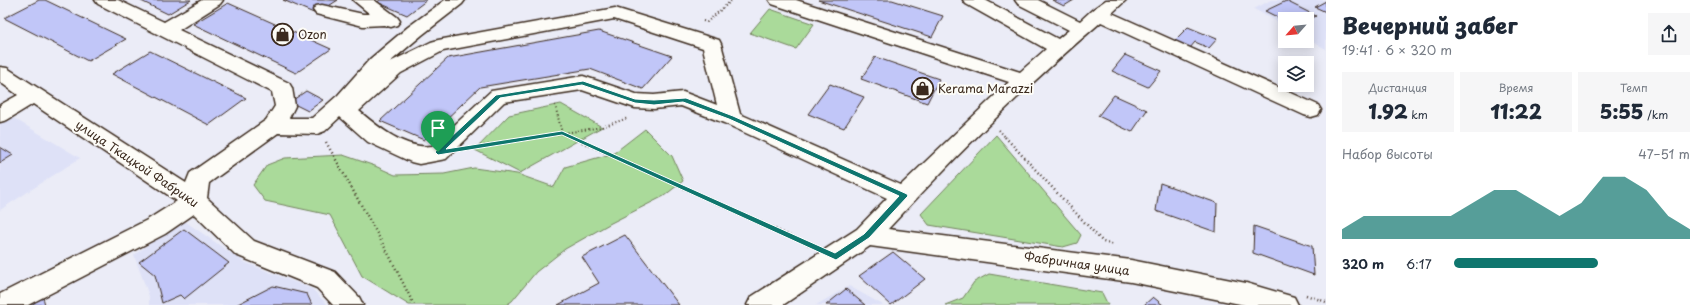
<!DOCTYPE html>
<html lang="ru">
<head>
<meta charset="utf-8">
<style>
  :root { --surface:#fff; --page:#f6f6f7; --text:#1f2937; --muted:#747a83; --accent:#0f766e }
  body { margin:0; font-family:"Playpen Sans",sans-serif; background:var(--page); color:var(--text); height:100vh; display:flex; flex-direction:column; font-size:15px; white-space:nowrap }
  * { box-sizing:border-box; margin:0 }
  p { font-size:13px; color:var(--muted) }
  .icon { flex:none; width:22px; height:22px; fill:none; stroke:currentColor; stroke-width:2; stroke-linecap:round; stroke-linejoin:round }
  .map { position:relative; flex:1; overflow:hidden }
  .side { display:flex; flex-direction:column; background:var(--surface); width:380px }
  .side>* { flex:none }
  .needle { width:26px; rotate:243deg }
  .controls { position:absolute; left:1278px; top:12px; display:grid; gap:8px }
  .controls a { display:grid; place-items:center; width:36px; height:36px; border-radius:0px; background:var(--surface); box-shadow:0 2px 10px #0003; font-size:20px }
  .pin { position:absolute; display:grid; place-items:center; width:34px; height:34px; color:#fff; margin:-41px -17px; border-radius:50% 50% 50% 0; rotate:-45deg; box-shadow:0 0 4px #0007 }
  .pin .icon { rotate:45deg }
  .round { display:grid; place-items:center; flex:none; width:42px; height:42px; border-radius:0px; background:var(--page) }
  .summary { display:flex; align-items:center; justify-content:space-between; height:68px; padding:0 16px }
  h1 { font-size:22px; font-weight:800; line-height:30px }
  .metrics { display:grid; grid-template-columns:repeat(3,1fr); gap:6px; height:68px; padding:4px 16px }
  .metrics div { display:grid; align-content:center; border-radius:0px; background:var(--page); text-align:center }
  .metrics b { font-size:20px; font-weight:800 }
  .metrics small { font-size:11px; font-weight:400 }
  .metrics p { font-size:11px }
  .chart { height:112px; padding:8px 16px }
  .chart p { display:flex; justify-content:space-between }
  .chart svg { width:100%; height:72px; margin-top:4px; fill:var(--accent); opacity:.7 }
  ul { padding:0 16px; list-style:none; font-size:13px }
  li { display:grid; grid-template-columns:64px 48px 1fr; align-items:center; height:30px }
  li i { height:10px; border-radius:5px; background:var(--accent) }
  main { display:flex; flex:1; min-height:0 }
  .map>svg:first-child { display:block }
  .built { fill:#dee1f7 }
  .green { fill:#aada9a; stroke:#72825c }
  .building { fill:#c1c6f8; stroke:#3b2a1e }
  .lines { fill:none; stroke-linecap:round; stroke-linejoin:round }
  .minor-casing { stroke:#3b2a1e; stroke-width:3 }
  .path-far1 { stroke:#3b2a1e; stroke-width:2; stroke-dasharray:1 2.5; stroke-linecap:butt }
  .path { stroke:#3b2a1e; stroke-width:2.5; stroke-dasharray:1 3; stroke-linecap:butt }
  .minor { fill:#fdfcf7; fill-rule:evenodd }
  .route { fill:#0f766e; stroke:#fff; fill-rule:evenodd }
  .labels { text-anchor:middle; stroke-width:4; stroke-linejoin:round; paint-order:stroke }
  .poi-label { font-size:12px; fill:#3b2a1e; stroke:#fdfcf7; text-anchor:start }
  .street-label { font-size:12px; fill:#3b2a1e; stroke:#fdfcf7 }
</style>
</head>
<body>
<main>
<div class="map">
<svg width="1326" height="305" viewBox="0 0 1326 305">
  <rect width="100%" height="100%" fill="#ebecf7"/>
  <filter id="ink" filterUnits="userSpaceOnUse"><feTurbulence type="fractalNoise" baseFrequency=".025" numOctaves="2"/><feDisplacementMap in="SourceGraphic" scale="8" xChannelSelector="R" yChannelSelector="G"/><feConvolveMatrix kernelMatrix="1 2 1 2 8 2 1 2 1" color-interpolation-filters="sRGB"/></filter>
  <g filter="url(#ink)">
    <g class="built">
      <path d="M1271 0H1326V49L1307 39V19H1285V26L1254 9Z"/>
      <path d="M0 110 80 158 0 210Z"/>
      <path d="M183 220 244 262 312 289 328 305H149V296L134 255Z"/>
      <path d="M849 286 883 305H816Z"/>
    </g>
    <g class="green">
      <path d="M770 9 814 24 796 49 750 33Z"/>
      <path d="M561 104 602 127 520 173 475 150 509 115Z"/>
      <path d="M645 129 672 156 683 181 664 196 611 223 565 249 536 272 512 301 506 305H409L362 276 330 215 265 201 253 185 267 165 285 158 343 155 375 166 395 175 444 174 474 168 517 174 554 187 565 167 614 153Z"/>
      <path d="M996 135 1081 235 1077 243 1063 247 929 225 921 214Z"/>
      <path d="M989 274 1102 293 1108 305H945L963 298 974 282Z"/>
    </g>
    <g class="building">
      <path d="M39 0H45L126 39 88 61 4 18Z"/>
      <path d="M139 0H191L168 14Z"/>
      <path d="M283 0H338L316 14Z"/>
      <path d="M380 0H427L407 15 377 2Z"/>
      <path d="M818 0H892L943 16 932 37Z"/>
      <path d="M1052 0H1074L1064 6Z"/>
      <path d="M1286 1 1316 16 1307 21V19H1285V21L1265 11Z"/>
      <path d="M1326 1V12L1315 7Z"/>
      <path d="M228 3 331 49 296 73 193 24Z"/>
      <path d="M1188 27 1217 39 1209 48 1195 42 1190 48 1174 41Z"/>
      <path d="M599 31 672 56 643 89 590 69 480 87 424 140 380 121 448 58Z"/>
      <path d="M150 51 246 98 209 125 112 74Z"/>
      <path d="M1125 55 1161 71 1148 87 1112 71Z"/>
      <path d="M875 57 939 79 927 103 861 79Z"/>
      <path d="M830 84 864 97 844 128 808 114Z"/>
      <path d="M306 91 323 100 308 111 290 102Z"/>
      <path d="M1114 95 1147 110 1132 132 1098 116Z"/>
      <path d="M0 147 13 155 0 163Z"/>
      <path d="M1160 183 1217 203 1216 232 1156 211Z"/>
      <path d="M1254 226 1312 246 1314 275 1253 253Z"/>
      <path d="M184 229 229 263 184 299 180 295 162 303 155 275 139 262Z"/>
      <path d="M625 235 679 305H558L599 283 582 257Z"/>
      <path d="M893 252 925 279 891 305 859 276Z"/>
      <path d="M273 286 307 294 312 305H236Z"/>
      <path d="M846 289 865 305H826Z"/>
      <path d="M42 293 45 305H17Z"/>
      <path d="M1153 297 1163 305H1144Z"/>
    </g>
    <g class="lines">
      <defs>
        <g id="minor">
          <path d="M95 0H118L164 22 202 0H223L220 4 179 30 289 83 292 88 295 106 289 118H312L338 95 370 59 408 27 445 0H465L462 4 422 35 390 62 431 42 438 40 615 8 719 40 721 44 740 114 901 185 1009 82 772 4 769 0H796L1020 72 1046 49 966 4 963 0H985L1058 39 1069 30 1018 4 1015 0H1038L1080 21 1092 10 1106 0H1126L1112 13 1318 105 1321 110 1318 115 1311 117 1304 115 1101 22C1026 86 955 156 888 229L1131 260 1246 283 1294 297 1298 305H1245L1131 282 870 246 783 305H747L751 297 857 229 887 198 724 123 681 106 654 109 635 108 582 90 504 102 446 159 419 164 411 162 368 142 340 117 325 131 317 134 278 133 209 183 207 198 254 241 335 272 359 297 363 305H333L317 288 236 255 194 214 165 234 28 305H0V294L147 220 177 201 33 104 7 120 0 122V105L18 95 0 82V67L7 68 186 183 190 173 266 120 275 106 272 92 98 4ZM614 19 703 48 717 105 683 92 654 95 636 94 583 76 491 91 432 146C406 150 378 127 359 111L401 73 443 51Z"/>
          <path d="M353 0H374L397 17 400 21 397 25 391 27 384 25 363 26 316 14 313 10 316 6 322 5 363 14H370Z"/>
        </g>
      </defs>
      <use href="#minor" class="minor-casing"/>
      <g class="path-far1">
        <path d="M703 21 707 22 732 0"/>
        <path d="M555 105 562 133 573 138"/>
        <path d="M999 130 1006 138"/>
        <path d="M533 138 602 127 628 118"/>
      </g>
      <g class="path">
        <path d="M571 137 810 245"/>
        <path d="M1005 137 1103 242 1115 245"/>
        <path d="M326 142 389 255 414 305"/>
        <path d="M476 147 540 137"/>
        <path d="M1306 295 1326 302"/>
      </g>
      <use href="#minor" class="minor"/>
    </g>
  </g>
  <path class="route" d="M583 81 635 99 654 100 686 98 733 116 907 194 908 196 869 238 836 260 562 135 438 155 435 152 496 95ZM582 85 635 103 654 105 683 102 729 119 899 196 864 234 835 253 562 131 446 149 500 98Z"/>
  <defs>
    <symbol id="shop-ring" viewBox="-11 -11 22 22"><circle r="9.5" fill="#fdfcf7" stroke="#3b2a1e" stroke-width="1.5"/><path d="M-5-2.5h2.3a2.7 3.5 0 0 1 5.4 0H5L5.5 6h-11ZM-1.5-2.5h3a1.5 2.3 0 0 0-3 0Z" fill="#3b2a1e"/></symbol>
  </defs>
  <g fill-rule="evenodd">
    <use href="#shop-ring" x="270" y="22" width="25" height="25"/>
    <use href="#shop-ring" x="910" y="76" width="25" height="25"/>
  </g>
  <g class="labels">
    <g class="poi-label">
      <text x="298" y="39">Ozon</text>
      <text x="938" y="93">Kerama Marazzi</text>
    </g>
    <g class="street-label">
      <text transform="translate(137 164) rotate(34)" y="4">улица Ткацкой Фабрики</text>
      <text transform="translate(1077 264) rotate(8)" y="4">Фабричная улица</text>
    </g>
  </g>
</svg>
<div class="controls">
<a><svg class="needle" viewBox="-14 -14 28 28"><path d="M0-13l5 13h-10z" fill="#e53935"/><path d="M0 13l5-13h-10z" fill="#747a83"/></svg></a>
<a><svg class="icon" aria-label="layers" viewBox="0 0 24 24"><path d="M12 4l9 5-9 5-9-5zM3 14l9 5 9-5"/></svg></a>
</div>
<div class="pin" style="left:438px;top:152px;background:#1e9e55"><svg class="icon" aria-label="arrive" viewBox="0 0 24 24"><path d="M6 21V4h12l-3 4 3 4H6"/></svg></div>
</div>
<section class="side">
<div class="summary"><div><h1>Вечерний забег</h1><p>19:41 · 6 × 320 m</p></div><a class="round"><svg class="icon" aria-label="share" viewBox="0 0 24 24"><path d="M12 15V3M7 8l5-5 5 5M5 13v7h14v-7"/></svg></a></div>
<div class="metrics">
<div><p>Дистанция</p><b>1.92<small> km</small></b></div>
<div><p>Время</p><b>11:22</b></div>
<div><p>Темп</p><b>5:55<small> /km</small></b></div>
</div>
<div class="chart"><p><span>Набор высоты</span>47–51 m</p>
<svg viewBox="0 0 160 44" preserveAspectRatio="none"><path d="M0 44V38L10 30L20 30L30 30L40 30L50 30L60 22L70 14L80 14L90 22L100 30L110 22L120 6L130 6L140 14L150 30L160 38V44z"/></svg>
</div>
<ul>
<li><b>320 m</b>6:17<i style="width:61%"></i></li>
</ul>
</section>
</main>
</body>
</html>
